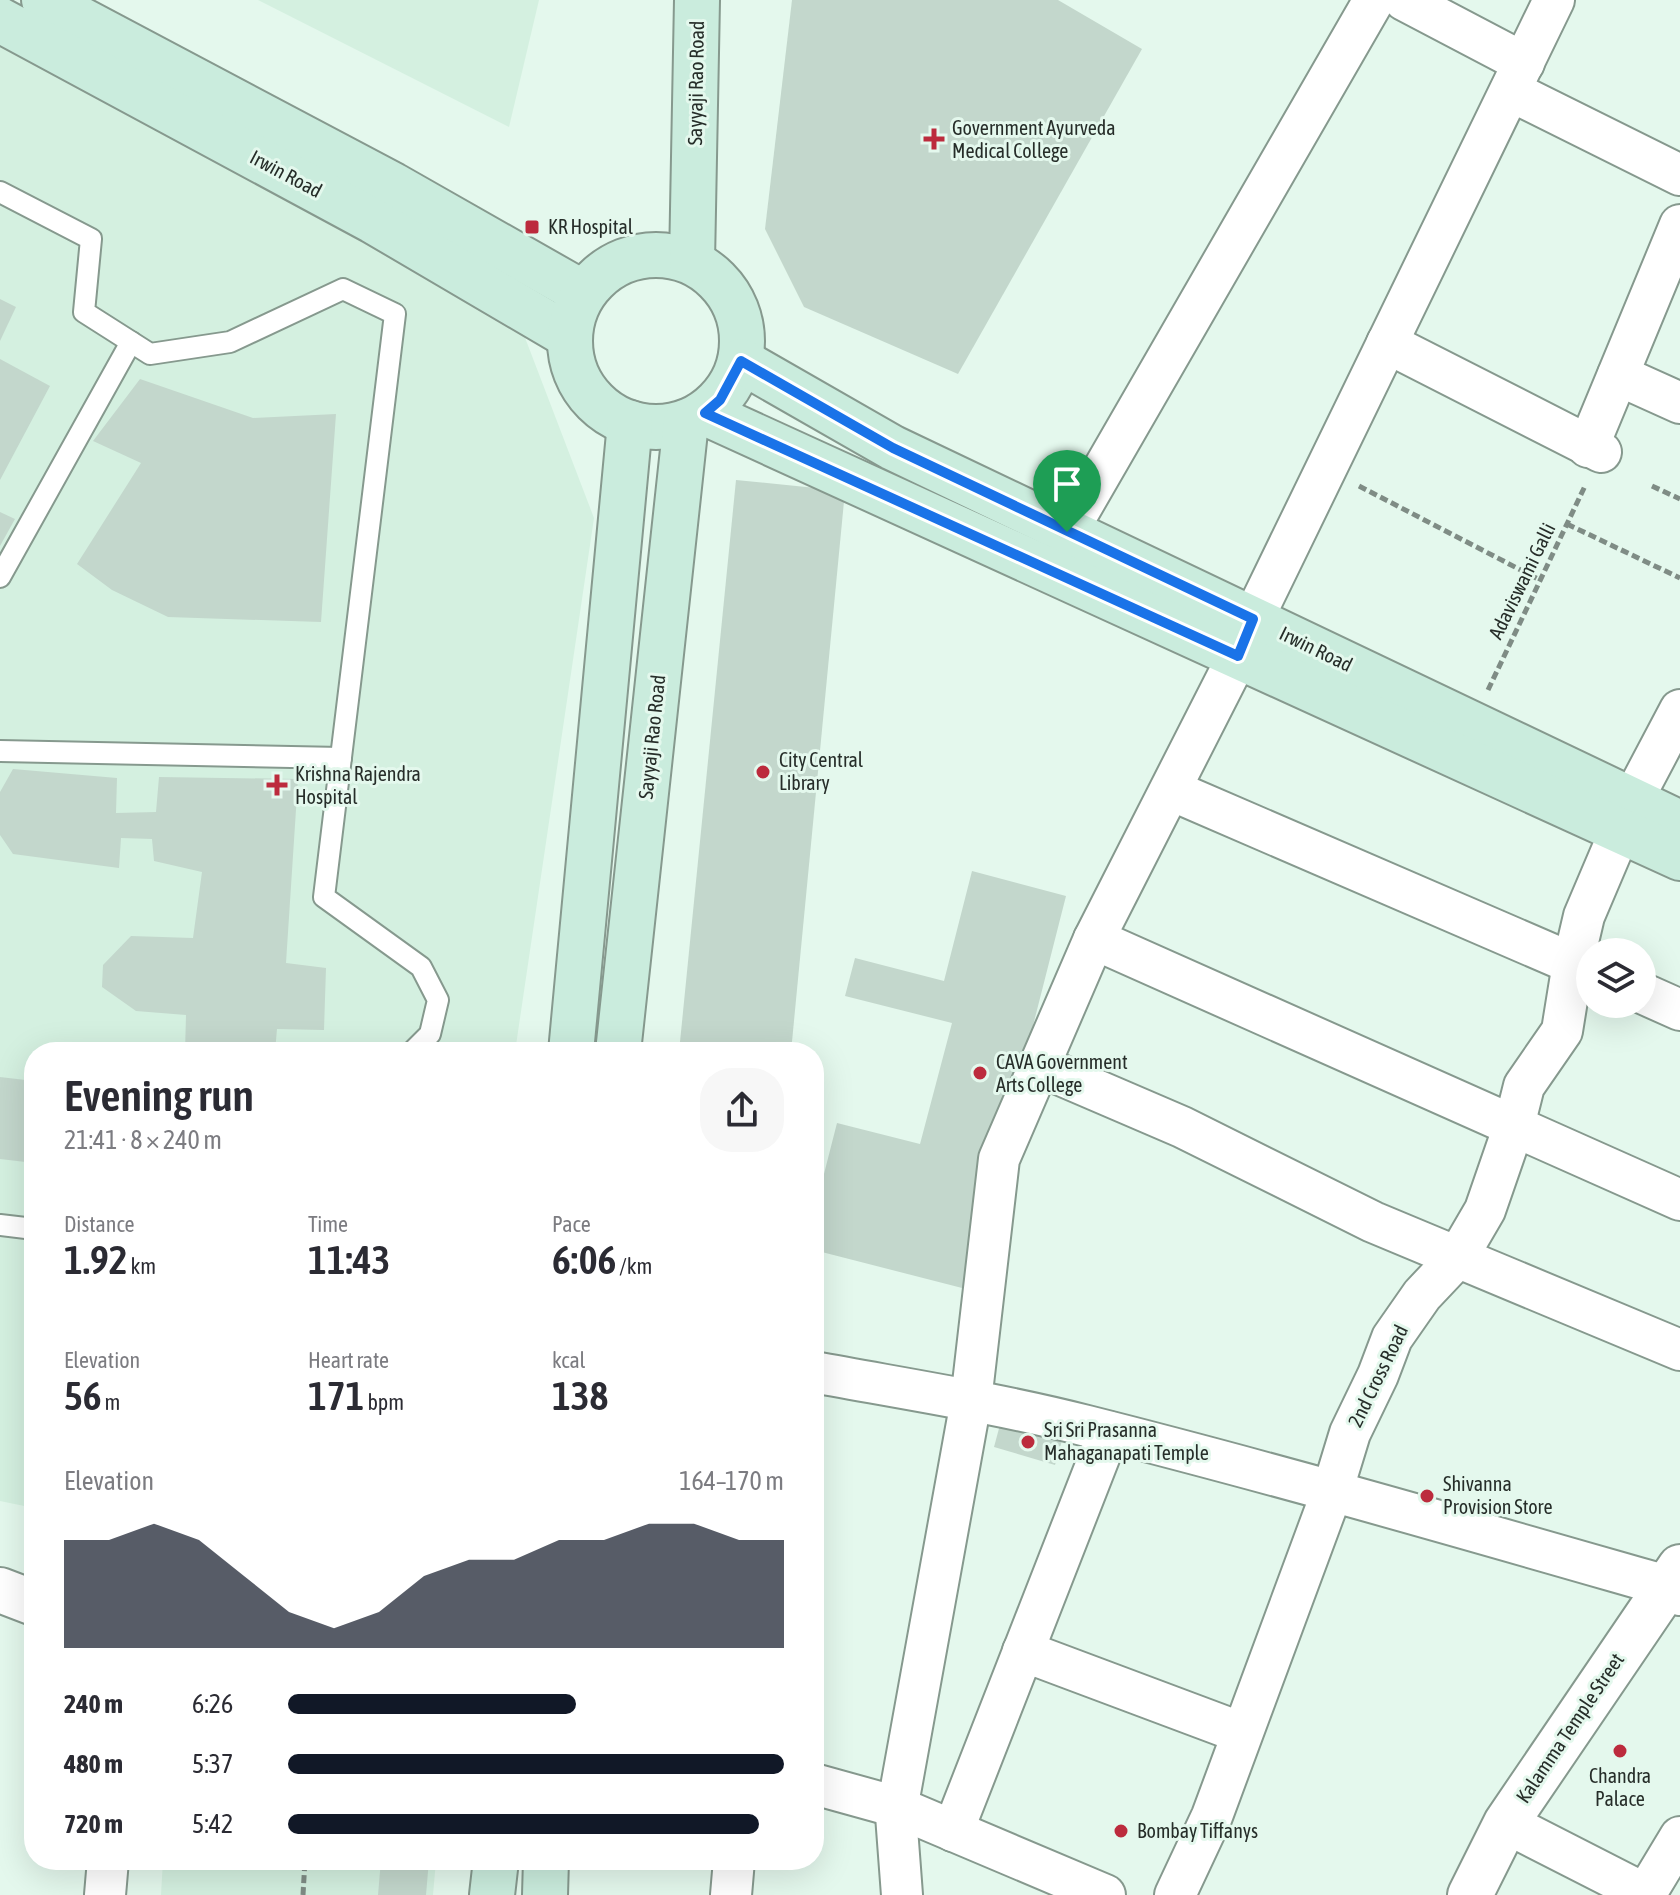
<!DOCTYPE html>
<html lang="en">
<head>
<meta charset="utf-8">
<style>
  :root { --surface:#fff; --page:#f7f7f7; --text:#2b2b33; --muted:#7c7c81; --accent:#111827 }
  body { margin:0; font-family:"Asap Condensed",sans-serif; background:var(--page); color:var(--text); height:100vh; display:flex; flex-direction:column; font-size:30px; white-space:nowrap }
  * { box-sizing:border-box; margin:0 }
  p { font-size:26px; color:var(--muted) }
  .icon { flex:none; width:44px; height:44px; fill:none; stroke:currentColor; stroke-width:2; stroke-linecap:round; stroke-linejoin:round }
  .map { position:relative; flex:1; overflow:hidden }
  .side { position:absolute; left:24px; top:1042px; width:800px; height:828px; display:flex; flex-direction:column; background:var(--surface); border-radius:32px; box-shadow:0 8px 32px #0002 }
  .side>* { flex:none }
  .fabs { position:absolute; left:1576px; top:938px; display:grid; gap:16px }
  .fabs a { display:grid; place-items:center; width:80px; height:80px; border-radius:50%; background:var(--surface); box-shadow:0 8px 32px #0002; font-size:40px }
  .pin { position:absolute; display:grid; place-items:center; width:68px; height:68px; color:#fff; margin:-82px -34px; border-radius:50% 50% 50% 0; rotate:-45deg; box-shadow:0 0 8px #0007 }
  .pin .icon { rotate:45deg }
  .round { display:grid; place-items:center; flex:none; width:84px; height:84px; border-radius:32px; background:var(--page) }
  .headline { display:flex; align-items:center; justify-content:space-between; height:136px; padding:0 40px }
  h1 { font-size:44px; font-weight:600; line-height:60px }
  .metrics { display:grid; grid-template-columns:repeat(3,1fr); gap:12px; height:136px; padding:8px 40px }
  .metrics div { display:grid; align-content:center }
  .metrics b { font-size:40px; font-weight:600 }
  .metrics small { font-size:22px; font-weight:400 }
  .metrics p { font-size:22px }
  .chart { height:224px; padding:16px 40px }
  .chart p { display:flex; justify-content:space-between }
  .chart svg { width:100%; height:144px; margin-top:8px; fill:var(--accent); opacity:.7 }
  ul { padding:0 40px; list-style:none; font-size:26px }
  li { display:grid; grid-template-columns:128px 96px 1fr; align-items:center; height:60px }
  li i { height:20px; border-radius:10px; background:var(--accent) }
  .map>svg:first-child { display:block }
  .built { fill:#d4f0e0 }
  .building { fill:#c3d7cc }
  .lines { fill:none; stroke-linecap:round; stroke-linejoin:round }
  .service-casing { stroke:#86998e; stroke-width:24 }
  .minor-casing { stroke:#86998e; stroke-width:44 }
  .tertiary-casing { stroke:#86998e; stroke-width:48 }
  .secondary-casing { stroke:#86998e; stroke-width:48 }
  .path { stroke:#7f8c85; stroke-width:5; stroke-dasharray:8 4; stroke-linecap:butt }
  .service { stroke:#fff; stroke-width:20 }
  .minor { stroke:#fff; stroke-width:40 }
  .tertiary { stroke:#fff; stroke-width:44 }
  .secondary { stroke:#caecdd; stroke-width:44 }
  .route-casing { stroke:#fff; stroke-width:16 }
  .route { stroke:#1a73e8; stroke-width:10 }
  .poi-dot { fill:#bc2b3d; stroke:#e4f8ed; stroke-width:3 }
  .labels { text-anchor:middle; stroke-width:6; stroke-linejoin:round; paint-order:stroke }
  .street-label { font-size:20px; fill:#262d29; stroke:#e4f8ed }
  .poi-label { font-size:20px; fill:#262d29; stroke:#e4f8ed; text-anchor:start }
</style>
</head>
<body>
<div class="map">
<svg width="1680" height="1895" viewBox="0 0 1680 1895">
  <rect width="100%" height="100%" fill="#e4f8ed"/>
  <g class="built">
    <path d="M258 0H539L509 127Z"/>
    <path d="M0 20 511 301 594 518 515 1052H34V1508L0 1501Z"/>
    <path d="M163 1860H436L433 1895H161Z"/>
  </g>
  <g class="building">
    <path d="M792 0H1058L1142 49 958 374 804 307 765 229Z"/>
    <path d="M0 299 16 307 0 341Z"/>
    <path d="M0 359 50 386 0 480Z"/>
    <path d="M140 379 253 418 336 414 321 622 168 617 112 590 77 564 141 463 93 441Z"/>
    <path d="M736 480 845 491 791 1052H679Z"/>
    <path d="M0 512 15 519 0 546Z"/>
    <path d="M13 769 117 778 116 813 156 812 159 777 298 779 286 963 326 968 324 1030 277 1029 275 1052H185L186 1015 136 1011 102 987 103 965 131 936 193 938 202 872 154 861 152 839 121 838 119 868 13 854 0 835V792Z"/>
    <path d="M972 871 1066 896 966 1289 814 1250V1213L837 1123 920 1144 952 1023 845 996 855 958 944 981Z"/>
    <path d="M0 1077 34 1081V1163L0 1159Z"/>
    <path d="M1001 1421 1063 1437 1055 1465 994 1447Z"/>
    <path d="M381 1860H429L426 1895H378Z"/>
  </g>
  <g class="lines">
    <defs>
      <g id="service">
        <path d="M0 192 91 239 84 312 150 354 230 342 343 289 395 314 324 897 421 967 438 1000 430 1034 412 1052"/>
        <path d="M0 577 131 342"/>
        <path d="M0 751 341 758"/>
        <path d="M0 1225 34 1229"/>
      </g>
      <g id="minor">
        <path d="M1404 0 1524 63"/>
        <path d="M1511 91 1680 175"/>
        <path d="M1387 343 1601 452"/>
        <path d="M1618 375 1680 403"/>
        <path d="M1588 447 1680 225"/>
        <path d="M1067 532 1374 0"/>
        <path d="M1171 790 1590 971"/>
        <path d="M1632 801 1680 710"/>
        <path d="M1094 939 1680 1200"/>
        <path d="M1642 993 1680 1010"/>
        <path d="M1040 1066 1182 1127 1373 1222 1680 1350"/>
        <path d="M814 1372C905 1389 997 1403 1087 1426 1281 1475 1474 1531 1666 1586L1680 1595"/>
        <path d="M1023 1651 1242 1733"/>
        <path d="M814 1784 897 1807 1105 1895"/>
        <path d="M1506 1823 1647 1895"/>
        <path d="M953 1831 1109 1432"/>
        <path d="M105 1895 108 1860"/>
        <path d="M731 1895 734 1860"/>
        <path d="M902 1895 896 1815 971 1401 999 1159 1094 939 1238 656 1253 619 1554 0"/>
        <path d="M1175 1895 1212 1816 1332 1492 1350 1433 1378 1375 1392 1338 1422 1295 1457 1258 1485 1210 1514 1126 1524 1086 1562 1031 1573 963 1584 916 1621 829"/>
        <path d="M1645 1895 1680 1837"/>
      </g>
      <g id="tertiary">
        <path d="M0 1590 34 1603"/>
        <path d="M1470 1895 1506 1823 1680 1567"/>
      </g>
      <g id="secondary">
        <path d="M44 0 393 185 583 293"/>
        <path d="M0 20 373 221 569 336"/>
        <circle cx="656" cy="341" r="86"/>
        <path d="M692 262 697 0"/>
        <path d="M741 361 893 448 1680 823"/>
        <path d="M705 413 1680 858"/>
        <path d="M571 1052 630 423"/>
        <path d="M618 1052 686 422"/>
        <path d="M492 1895 496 1860"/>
        <path d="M545 1895 546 1860"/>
      </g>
    </defs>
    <use href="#service" class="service-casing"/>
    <use href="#minor" class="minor-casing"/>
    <use href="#tertiary" class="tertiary-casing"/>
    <use href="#secondary" class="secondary-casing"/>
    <g class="path">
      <path d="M1359 486 1540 580"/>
      <path d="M1652 486 1680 499"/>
      <path d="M1567 524 1680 578"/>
      <path d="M1488 690 1585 486"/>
      <path d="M303 1895 305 1860"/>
    </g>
    <use href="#service" class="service"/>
    <use href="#minor" class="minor"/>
    <use href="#tertiary" class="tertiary"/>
    <use href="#secondary" class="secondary"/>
  </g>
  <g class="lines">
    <defs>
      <path id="route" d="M741 361 893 448 1253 619 1238 656 705 413 720 400Z"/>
    </defs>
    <use href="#route" class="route-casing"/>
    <use href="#route" class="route"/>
  </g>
  <g class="poi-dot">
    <path d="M930 127h8v8h8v8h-8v8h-8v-8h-8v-8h8z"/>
    <rect x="524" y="219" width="16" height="16" rx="4"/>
    <circle cx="763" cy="772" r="8"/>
    <path d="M273 773h8v8h8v8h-8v8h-8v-8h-8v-8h8z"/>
    <circle cx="980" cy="1073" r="8"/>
    <circle cx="1028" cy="1442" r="8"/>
    <circle cx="1427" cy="1496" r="8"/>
    <circle cx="1620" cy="1751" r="8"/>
    <circle cx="1121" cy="1831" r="8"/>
  </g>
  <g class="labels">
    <g class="street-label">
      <text transform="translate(696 83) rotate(-89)" y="7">Sayyaji Rao Road</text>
      <text transform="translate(286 174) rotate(28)" y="7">Irwin Road</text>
      <text transform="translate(1522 581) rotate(-64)" y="7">Adaviswami Galli</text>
      <text transform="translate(1316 649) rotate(26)" y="7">Irwin Road</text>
      <text transform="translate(652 737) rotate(-84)" y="7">Sayyaji Rao Road</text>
      <text transform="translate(1378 1376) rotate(-64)" y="7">2nd Cross Road</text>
      <text transform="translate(1570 1728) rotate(-56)" y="7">Kalamma Temple Street</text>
    </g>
    <g class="poi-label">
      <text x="952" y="135">Government Ayurveda<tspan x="952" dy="23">Medical College</tspan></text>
      <text x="548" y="234">KR Hospital</text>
      <text x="779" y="767">City Central<tspan x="779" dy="23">Library</tspan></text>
      <text x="295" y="781">Krishna Rajendra<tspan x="295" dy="23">Hospital</tspan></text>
      <text x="996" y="1069">CAVA Government<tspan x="996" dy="23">Arts College</tspan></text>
      <text x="1044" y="1437">Sri Sri Prasanna<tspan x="1044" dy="23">Mahaganapati Temple</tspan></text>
      <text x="1443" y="1491">Shivanna<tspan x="1443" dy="23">Provision Store</tspan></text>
      <text x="1620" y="1783" text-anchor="middle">Chandra<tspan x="1620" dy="23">Palace</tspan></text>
      <text x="1137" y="1838">Bombay Tiffanys</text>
    </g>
  </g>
</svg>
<div class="fabs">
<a><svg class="icon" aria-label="layers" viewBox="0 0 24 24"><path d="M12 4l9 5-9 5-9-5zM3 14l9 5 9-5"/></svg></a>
</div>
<div class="pin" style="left:1067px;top:532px;background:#1e9e55"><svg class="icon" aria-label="arrive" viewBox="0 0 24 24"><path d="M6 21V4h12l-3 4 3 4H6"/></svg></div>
<section class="side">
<div class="headline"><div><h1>Evening run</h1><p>21:41 · 8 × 240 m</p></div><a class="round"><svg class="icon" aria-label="share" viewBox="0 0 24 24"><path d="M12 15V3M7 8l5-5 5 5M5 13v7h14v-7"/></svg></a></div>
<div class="metrics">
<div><p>Distance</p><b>1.92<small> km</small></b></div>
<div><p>Time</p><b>11:43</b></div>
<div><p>Pace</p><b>6:06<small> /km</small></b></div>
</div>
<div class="metrics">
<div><p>Elevation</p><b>56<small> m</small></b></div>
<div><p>Heart rate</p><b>171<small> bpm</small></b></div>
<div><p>kcal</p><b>138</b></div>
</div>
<div class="chart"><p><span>Elevation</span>164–170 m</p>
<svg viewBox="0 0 160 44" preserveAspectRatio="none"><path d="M0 44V11L10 11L20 6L30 11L40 22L50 33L60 38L70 33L80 22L90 17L100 17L110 11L120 11L130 6L140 6L150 11L160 11V44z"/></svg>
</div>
<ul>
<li><b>240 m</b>6:26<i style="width:58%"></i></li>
<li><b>480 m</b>5:37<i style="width:100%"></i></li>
<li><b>720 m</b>5:42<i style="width:95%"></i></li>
</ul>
</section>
</div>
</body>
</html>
